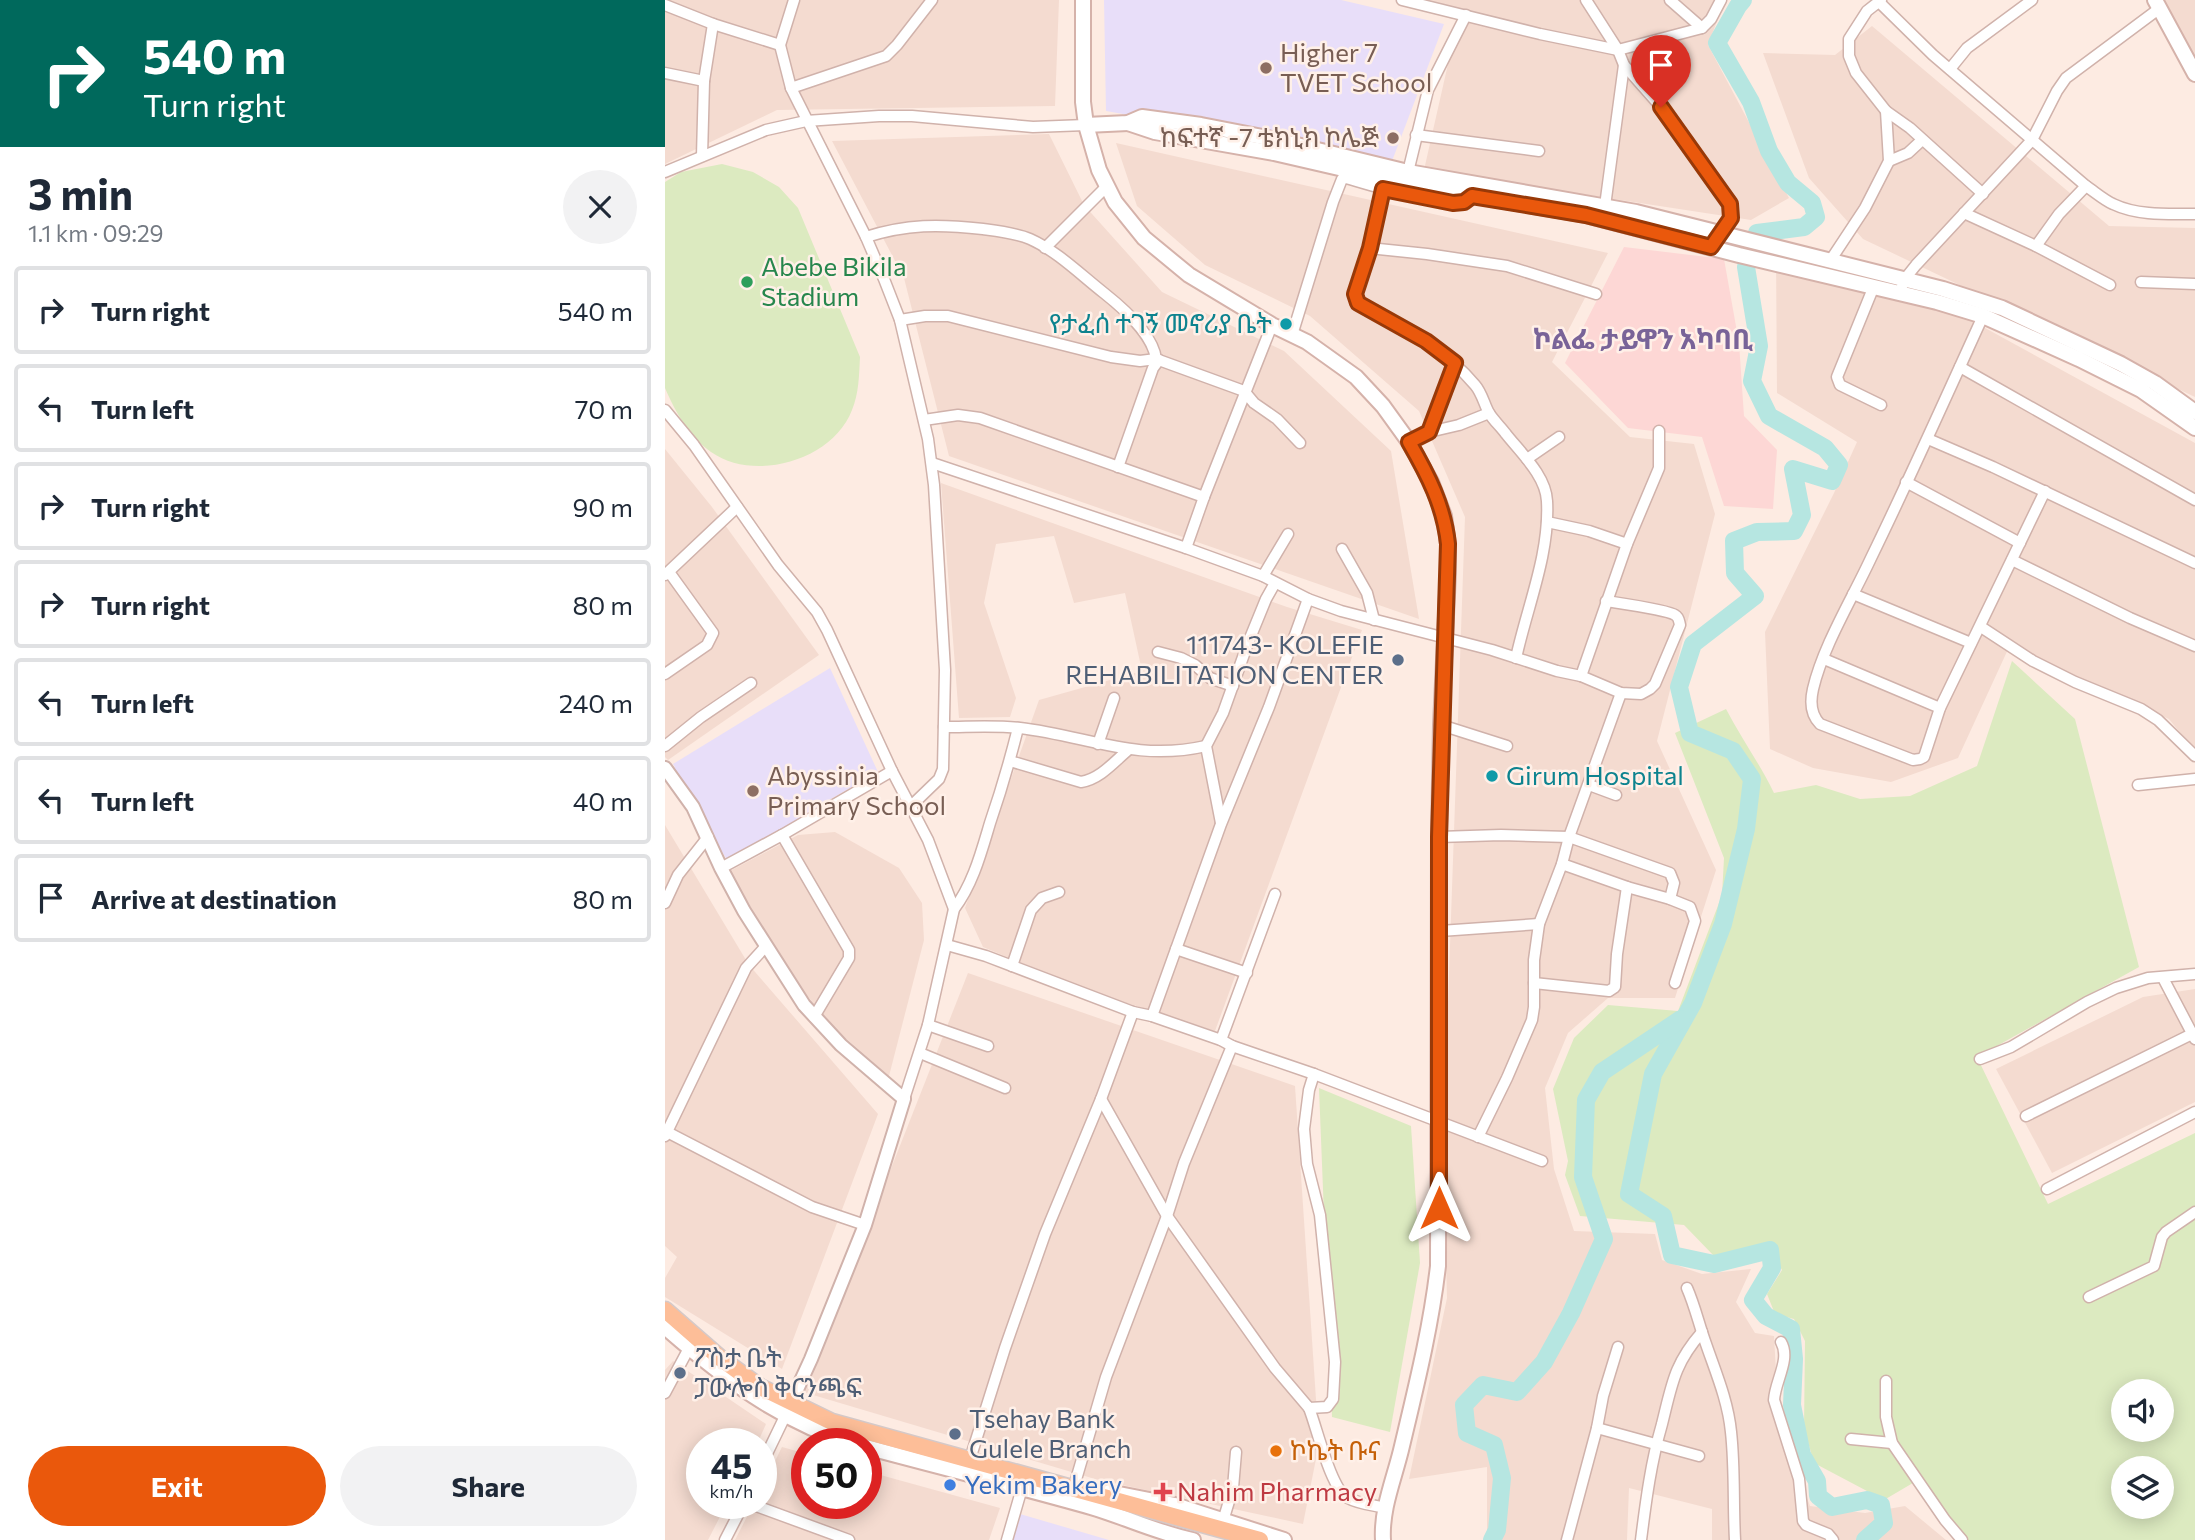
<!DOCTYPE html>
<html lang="en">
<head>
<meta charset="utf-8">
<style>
  body { margin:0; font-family:Commissioner,"Noto Sans Ethiopic",sans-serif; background:#f2f2f3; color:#1f2937; height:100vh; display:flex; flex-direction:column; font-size:26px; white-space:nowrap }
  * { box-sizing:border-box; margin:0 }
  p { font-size:23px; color:#747a83 }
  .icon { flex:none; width:38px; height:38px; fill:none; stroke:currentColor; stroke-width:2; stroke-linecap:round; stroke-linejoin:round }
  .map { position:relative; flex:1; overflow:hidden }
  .panel { display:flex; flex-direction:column; background:#fff; width:665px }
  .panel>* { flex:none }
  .hud { background:#00695c; color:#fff; overflow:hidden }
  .tools { position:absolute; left:1446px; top:1379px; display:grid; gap:14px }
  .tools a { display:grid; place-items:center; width:63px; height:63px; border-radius:50%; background:#fff; box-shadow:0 4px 18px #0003; font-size:35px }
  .speed { position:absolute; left:21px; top:1428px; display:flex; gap:14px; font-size:35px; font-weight:700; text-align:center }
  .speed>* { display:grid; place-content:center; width:91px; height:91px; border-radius:50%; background:#fff; box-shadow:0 4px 18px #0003; line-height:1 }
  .speed small { font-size:18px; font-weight:400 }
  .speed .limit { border:10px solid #d22; background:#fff; color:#111 }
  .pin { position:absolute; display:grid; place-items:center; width:60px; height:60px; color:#fff; margin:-72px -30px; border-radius:50% 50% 50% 0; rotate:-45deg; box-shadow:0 0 7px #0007 }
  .pin .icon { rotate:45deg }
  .me { position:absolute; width:77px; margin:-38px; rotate:0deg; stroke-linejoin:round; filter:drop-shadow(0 0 5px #0008) }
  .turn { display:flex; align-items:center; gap:24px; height:147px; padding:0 28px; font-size:32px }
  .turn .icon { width:91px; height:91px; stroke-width:2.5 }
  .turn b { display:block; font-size:49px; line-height:60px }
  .round { display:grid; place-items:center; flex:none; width:74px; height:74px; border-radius:37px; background:#f2f2f3 }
  .overview { display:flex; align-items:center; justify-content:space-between; height:119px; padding:0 28px }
  h1 { font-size:42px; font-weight:700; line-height:52px }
  .button { display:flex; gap:14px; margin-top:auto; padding:14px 28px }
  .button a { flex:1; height:80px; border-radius:42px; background:#ea580c; color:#fff; font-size:28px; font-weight:700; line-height:80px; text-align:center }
  .button a+a { background:#f2f2f3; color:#1f2937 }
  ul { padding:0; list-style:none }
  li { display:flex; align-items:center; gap:21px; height:88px; margin:0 14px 10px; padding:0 14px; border:4px solid #e0e1e3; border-radius:7px }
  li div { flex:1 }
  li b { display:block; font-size:26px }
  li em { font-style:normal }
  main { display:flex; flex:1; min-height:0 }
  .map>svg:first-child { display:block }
  .residential { fill:#f4dbd0 }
  .commercial { fill:#fdd7d5 }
  .education { fill:#e8def9 }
  .green { fill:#dceac0; fill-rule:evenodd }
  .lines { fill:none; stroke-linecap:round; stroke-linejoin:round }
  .river { stroke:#b6e6e1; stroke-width:18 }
  .minor-casing { stroke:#d0b2ab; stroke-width:13 }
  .tertiary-casing { stroke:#d0b2ab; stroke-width:16 }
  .secondary-casing { stroke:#d5b2aa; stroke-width:18 }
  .primary-casing { stroke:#d5c9c8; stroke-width:19 }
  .minor { stroke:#fff; stroke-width:10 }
  .tertiary { stroke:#fff; stroke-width:12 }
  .secondary { stroke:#fff; stroke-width:14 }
  .primary { stroke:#fdbe98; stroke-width:16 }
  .route-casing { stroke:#983908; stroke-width:18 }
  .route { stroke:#ea580c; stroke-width:12 }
  .education-dot { fill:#8d6e63; stroke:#fff0e8; stroke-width:2.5 }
  .leisure-dot { fill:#2e9e5b; stroke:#fff0e8; stroke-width:2.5 }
  .culture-dot { fill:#0f9aa8; stroke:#fff0e8; stroke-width:2.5 }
  .service-dot { fill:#5c6f8a; stroke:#fff0e8; stroke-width:2.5 }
  .food-dot { fill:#e8710a; stroke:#fff0e8; stroke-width:2.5 }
  .shop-dot { fill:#3f7fe0; stroke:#fff0e8; stroke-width:2.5 }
  .health-dot { fill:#e0444e; stroke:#fff0e8; stroke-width:2.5 }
  .labels { text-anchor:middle; stroke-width:5; stroke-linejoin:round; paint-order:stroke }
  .education-label { font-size:26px; fill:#785e54; stroke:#fff0e8; text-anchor:start }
  .leisure-label { font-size:26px; fill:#27864d; stroke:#fff0e8; text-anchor:start }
  .culture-label { font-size:26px; fill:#0d838f; stroke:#fff0e8; text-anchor:end }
  .service-label { font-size:26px; fill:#4e5e75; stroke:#fff0e8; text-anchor:start }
  .food-label { font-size:26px; fill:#c56008; stroke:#fff0e8; text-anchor:start }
  .shop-label { font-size:26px; fill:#366cbe; stroke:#fff0e8; text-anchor:start }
  .health-label { font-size:26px; fill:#be3a42; stroke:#fff0e8; text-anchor:start }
  .neighbourhood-label { font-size:28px; font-weight:bold; fill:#796398; stroke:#fff0e8 }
</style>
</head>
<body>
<main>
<section class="panel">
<div class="hud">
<div class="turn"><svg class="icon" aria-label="right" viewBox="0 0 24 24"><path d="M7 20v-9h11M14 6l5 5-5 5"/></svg><div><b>540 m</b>Turn right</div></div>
</div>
<div class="overview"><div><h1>3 min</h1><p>1.1 km · 09:29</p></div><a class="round"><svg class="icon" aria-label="close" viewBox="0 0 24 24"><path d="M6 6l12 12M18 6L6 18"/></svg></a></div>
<ul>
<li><svg class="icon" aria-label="right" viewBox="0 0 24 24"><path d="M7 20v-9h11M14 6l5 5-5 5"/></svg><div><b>Turn right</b></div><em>540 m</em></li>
<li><svg class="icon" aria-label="left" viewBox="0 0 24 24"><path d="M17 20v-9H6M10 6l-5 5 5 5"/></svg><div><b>Turn left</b></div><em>70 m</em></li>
<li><svg class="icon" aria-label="right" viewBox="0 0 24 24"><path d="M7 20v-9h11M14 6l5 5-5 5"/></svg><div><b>Turn right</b></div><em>90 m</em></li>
<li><svg class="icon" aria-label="right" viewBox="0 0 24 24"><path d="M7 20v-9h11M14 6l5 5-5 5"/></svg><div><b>Turn right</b></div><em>80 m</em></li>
<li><svg class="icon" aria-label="left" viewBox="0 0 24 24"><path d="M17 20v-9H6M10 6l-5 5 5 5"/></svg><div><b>Turn left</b></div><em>240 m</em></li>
<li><svg class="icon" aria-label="left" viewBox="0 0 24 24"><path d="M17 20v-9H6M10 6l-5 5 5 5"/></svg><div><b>Turn left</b></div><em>40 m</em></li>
<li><svg class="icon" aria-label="arrive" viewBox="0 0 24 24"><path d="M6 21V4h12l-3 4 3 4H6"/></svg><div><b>Arrive at destination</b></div><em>80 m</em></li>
</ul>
<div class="button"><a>Exit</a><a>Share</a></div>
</section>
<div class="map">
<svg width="1530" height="1540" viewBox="0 0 1530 1540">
  <rect width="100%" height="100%" fill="#fdebe2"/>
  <g class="residential">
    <polygon points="0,0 394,0 390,106 112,110 0,164"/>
    <polygon points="753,0 1060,0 1043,45 1124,198 1086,220 759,170 795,11"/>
    <polygon points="1495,0 1530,0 1530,56"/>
    <polygon points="1207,26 1444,226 1530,228 1530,397 1198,239 1144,178 1098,53 1170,55"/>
    <polygon points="384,134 419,205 497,292 619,351 726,451 754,619 284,456 239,278 167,141"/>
    <polygon points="451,143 943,253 887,362 965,437 1029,444 1050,514 992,741 1051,870 1010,998 943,998 903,1033 880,1088 889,1169 909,1231 990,1234 997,1260 1037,1274 1086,1269 1071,1302 1090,1333 1109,1336 1114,1425 1145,1506 1200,1513 1240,1506 1281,1540 1047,1540 1047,1509 964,1488 962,1540 819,1540 822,1536 822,1467 744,1479 782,1298 778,1146 800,517 754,411 645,316 540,265 472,206"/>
    <polygon points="1111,253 1300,317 1530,443 1530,751 1504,719 1345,645 1293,758 1226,782 1148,768 1105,749 1100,632 1169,493 1192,442 1112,393"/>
    <polygon points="0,449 47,507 154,655 3,760 0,757"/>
    <polygon points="276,483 622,607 697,630 550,1031 430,993 318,947 300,908 374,700 477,671 460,593 409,603 389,536 331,544 319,603 351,698 345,717 294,718"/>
    <polygon points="0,825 84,965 213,1114 117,1369 0,1297 0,1278 12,1257 0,1246"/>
    <polygon points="170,832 234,868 257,903 259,940 224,1076 170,1029 124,974 65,871 133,835"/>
    <polygon points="303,973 630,1086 654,1444 638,1524 430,1479 138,1392"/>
    <polygon points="1530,989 1530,1102 1387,1173 1331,1069 1478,997"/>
    <polygon points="8,1361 101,1424 92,1444 37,1444 37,1503 62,1503 43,1540 0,1540 0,1370"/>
    <polygon points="117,1447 142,1454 142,1503 201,1503 201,1471 335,1508 324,1540 70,1540 89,1503 96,1503 96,1489"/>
  </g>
  <polygon class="commercial" points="959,247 1059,259 1074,343 1079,416 1112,450 1108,509 1059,506 1037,437 963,428 900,363"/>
  <g class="education">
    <polygon points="439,0 676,0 779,24 727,161 441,111"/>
    <polygon points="165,668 213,772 164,800 166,803 64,863 6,770 10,767 8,764"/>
    <polygon points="355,1514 444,1540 345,1540"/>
  </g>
  <g class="green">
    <path d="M57 164 88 172 114 187 133 208 195 357C194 375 194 393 187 410 168 460 90 483 46 452 23 435 11 413 0 388V182L16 172Z"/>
    <path d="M1347 661 1410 719 1474 967 1312 1057 1383 1204 1530 1133V1540H1301L1253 1480 1219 1500 1149 1463 1139 1428 1140 1341 1129 1319 1110 1314 1102 1294 1117 1270 1102 1245 1050 1257 1019 1225 915 1216 900 1175 903 1161 888 1089 909 1038 943 1005 1013 1011 1057 895 1059 858 1010 733 1061 709C1076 738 1095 764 1109 793L1151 785 1195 799 1245 796 1312 766ZM1458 1391H1496V1430H1458ZM1458 1468H1496V1507H1458Z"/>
    <polygon points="654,1088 746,1126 755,1263 725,1432 667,1417"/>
  </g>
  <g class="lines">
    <g class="river">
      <polyline points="1078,0 1073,6 1052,43 1086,102 1104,151 1123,183 1147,203 1151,217 1139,227 1092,233 1081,267 1094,346 1087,381 1104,416 1160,448 1174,465 1167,481 1128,469 1137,515 1129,531 1092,532 1069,541 1070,573 1090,596 1028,644 1014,687 1025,733 1068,751 1087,779 1081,829 1058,924 1028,1003 988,1074 964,1194 998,1216 1007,1255 1049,1264 1105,1250 1107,1268 1088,1300 1101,1316 1126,1329 1129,1359 1127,1405 1137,1455 1152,1481 1153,1496 1167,1507 1202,1500 1216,1505 1219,1523 1200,1540"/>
      <polyline points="827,1540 832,1530 837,1478 829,1445 802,1433 799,1405 818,1385 852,1392 879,1362 906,1313 939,1239 918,1177 921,1100 937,1072 1016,1019"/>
    </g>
    <g class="minor-casing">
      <g id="minor">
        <polyline points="129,0 115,45 126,88 201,237 219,279 235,320 263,439 269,485 280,670 278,769 274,779 246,806"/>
        <polyline points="737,0 875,34 953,50 1037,28 1046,19 1056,0"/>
        <polyline points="921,0 953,50 959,65 996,107 1065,204 1066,218 1046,247"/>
        <polyline points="1005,0 1037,28"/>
        <polyline points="1216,0 1202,11 1184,39 1184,56 1191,73 1221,111 1245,128 1318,194"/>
        <path d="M1214 2 1268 55 1421 186C1430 192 1439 200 1448 204 1473 216 1504 214 1530 214"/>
        <polyline points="0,5 48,24 115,45"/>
        <polyline points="1285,69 1302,48 1367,0"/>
        <polyline points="0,73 39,81"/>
        <polyline points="126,88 221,56 232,45 267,0"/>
        <polyline points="751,135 874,151"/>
        <polyline points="37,156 39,81 48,24"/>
        <polyline points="1224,161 1243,153 1257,140"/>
        <polyline points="0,172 101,130 141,121 214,116 247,116 368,127 421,125"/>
        <polyline points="743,172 763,90 801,15"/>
        <path d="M718 189 704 248 690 292V299L693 303C736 326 778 347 810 385 817 393 819 404 824 413 829 421 836 427 841 434 856 453 881 476 882 501 885 554 862 607 851 658"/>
        <polyline points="940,206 959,65"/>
        <polyline points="1299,213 1371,246 1445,285"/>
        <path d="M201 237C242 224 274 224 318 229 333 231 351 233 365 239 392 251 416 275 439 293 458 308 488 335 491 359"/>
        <polyline points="1371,246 1394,214 1421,186"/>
        <polyline points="380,248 441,187"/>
        <polyline points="704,248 762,254 842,266 931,294"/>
        <polyline points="1165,261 1200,208 1224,161 1221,111"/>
        <polyline points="1476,282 1530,284"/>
        <polyline points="1209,286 1172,377 1175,385 1216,405"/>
        <polyline points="1235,293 1239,280 1251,265 1367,140 1392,91 1401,78 1495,8"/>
        <path d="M1318 316C1281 397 1245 478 1206 558 1187 599 1158 646 1148 689 1145 702 1146 715 1155 724L1248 760 1255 759 1259 757 1275 708 1380 491"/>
        <polyline points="235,320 260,316 283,316 446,357 475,361 491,359 579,391 589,403 612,419 635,443"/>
        <path d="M627 335 668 202 677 179 681 178C702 184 778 208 797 202 800 201 805 198 807 196"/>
        <polyline points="1295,367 1530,500"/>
        <polyline points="0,410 29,445 113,565 152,612 162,630 227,771 263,840 289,909"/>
        <polyline points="259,420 293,415 315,418 539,497"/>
        <polyline points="764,432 790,363"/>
        <polyline points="1263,439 1328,467 1530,563"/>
        <polyline points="744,442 764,432 794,425 824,413"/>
        <polyline points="862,459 894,437"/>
        <path d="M267 463 521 548 598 576 643 599 676 611 827 650 892 671 916 676 956 693 976 694 985 689 990 684 1015 625C1014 621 1014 617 1010 615 1003 610 953 603 941 601"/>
        <polyline points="453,467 488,368 494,360"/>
        <polyline points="1241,482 1355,543"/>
        <polyline points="882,522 924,531 962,544"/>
        <polyline points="521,548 539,497 607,325"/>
        <polyline points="677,549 702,593 709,620"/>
        <polyline points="1347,560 1465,618 1530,646"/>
        <polyline points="0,575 72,507"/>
        <polyline points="598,576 623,534"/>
        <polyline points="1188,594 1306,643"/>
        <polyline points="1316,627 1368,661 1410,682 1476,709 1493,720 1530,756"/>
        <polyline points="493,652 516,658 530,665 545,678 568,686"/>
        <polyline points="1159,659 1275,708"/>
        <polyline points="0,674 42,645 48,633 4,572"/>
        <polyline points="916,676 962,544 994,468 994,431"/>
        <polyline points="776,725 842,746"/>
        <path d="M279 727C304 727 330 725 355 728 423 736 470 762 541 746"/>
        <polyline points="433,744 449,698"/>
        <polyline points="0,746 36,717 86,683"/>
        <path d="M345 761 416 782C435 779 449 762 463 750"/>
        <polyline points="924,785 951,795"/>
        <polyline points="1473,785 1530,779"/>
        <polyline points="556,823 541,746 558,713 583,643 601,599 610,583"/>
        <polyline points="117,835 184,950 184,958 149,1017"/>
        <polyline points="774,837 836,835 904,837 1005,873 1009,883 1005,899"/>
        <polyline points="897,864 962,887 1005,899 1025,907 1030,921 1010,983"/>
        <polyline points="56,868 117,835 227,771"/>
        <polyline points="0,903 13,875 43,837"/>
        <polyline points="775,931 874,924"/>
        <polyline points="282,945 321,956 468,1012 487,1016 556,1040 567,1046 649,1074 877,1161"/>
        <polyline points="511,949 582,973"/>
        <polyline points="347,966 366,910 377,898 394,892"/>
        <polyline points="1498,978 1530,1039"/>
        <polyline points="869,983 944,991 950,987 952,954 962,887"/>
        <polyline points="487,1016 556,824 604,707 643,599"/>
        <polyline points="263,1025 323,1046"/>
        <polyline points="556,1040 610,894"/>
        <polyline points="255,1053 340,1088"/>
        <polyline points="1315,1059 1346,1047 1422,1002 1451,988 1483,978 1530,974"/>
        <path d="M239 1099 263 1025 289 909C308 884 316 853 325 823 336 791 345 760 353 728"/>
        <polyline points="436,1099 502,1216 610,1368 644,1408 662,1407 668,1399 670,1362 655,1215 642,1164 639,1129 644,1090 649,1074"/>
        <polyline points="1361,1116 1527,1034"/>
        <polyline points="2,1132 147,1207 200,1225"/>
        <polyline points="0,1136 81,968 101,946"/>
        <polyline points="813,1137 842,1078 867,1020 869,1007 869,960 874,924 897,864 904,837 956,693"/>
        <polyline points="1382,1189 1530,1112"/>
        <path d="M1022 1288C1030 1306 1034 1325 1041 1344 1051 1373 1063 1401 1066 1432 1070 1468 1068 1504 1070 1540"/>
        <polyline points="1424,1297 1489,1266 1497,1237 1501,1232 1530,1212"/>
        <path d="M1116 1342C1126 1359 1110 1381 1109 1400L1134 1479 1138 1521 1141 1525 1163 1534 1168 1540"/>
        <polyline points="1221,1381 1221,1417 1227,1443 1280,1520 1297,1540"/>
        <polyline points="0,1393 24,1348"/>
        <path d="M644 1408C652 1428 666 1490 683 1498 694 1504 709 1505 720 1508"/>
        <polyline points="932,1428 1034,1456"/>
        <polyline points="1186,1439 1227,1443"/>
        <polyline points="306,1456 340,1348 380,1234 436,1099 468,1012"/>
        <polyline points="96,1466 123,1410"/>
        <polyline points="410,1483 441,1377 502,1216 519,1163 567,1046"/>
        <polyline points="83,1503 184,1540"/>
        <polyline points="558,1521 568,1488 571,1452"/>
        <polyline points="60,1540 79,1503"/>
        <polyline points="342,1540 357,1488"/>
        <polyline points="902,1540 932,1428 938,1396 953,1347"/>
        <path d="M976 1540C981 1500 986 1462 997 1424 1007 1384 1009 1364 1037 1332"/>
      </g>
    </g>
    <g class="tertiary-casing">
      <polyline id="tertiary" points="0,768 28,807 56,868 79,911 139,1005 176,1045 239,1099 200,1225 146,1359 123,1409"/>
    </g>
    <g class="secondary-casing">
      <g id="secondary">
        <path d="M418 0V102L421 125 434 170 450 202 479 238 524 275 607 325 642 342 691 377 718 406 744 442 766 482 779 516 783 544V573L776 725 774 837 773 1266C766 1327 751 1387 737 1446 730 1477 716 1508 718 1540"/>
        <polyline points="1490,0 1530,74"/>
        <polyline points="463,123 490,132 609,153 752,186 921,215 1074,255 1272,302 1318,316 1414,359 1476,390 1530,428"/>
        <polyline points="421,125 463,123 477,117 536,125 607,139 743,172 971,212 1278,289 1337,308 1456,364 1490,383 1530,412"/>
        <path d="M0 1327C57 1377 116 1422 190 1444"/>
        <path d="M201 1447C276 1467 351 1486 426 1507 460 1517 493 1533 528 1540"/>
        <polyline points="444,1492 510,1505 619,1540"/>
      </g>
    </g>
    <g class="primary-casing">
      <polyline id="primary" points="0,1310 55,1358 95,1387 167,1422 595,1540"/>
    </g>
    <use href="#minor" class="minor"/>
    <use href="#tertiary" class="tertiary"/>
    <use href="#secondary" class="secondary"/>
    <use href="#primary" class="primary"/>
  </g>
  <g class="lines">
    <g class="route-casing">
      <path id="route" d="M774 1208V837L783 544C779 506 763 475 744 442L764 432 790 363 761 341 693 303 690 294 705 248 718 189 788 203 799 202 807 196 921 215 1046 247 1066 218 1065 204 996 107"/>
    </g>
    <use href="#route" class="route"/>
  </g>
  <g class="education-dot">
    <circle cx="601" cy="68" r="7"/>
    <circle cx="728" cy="138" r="7"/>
    <circle cx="88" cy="791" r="7"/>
  </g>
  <circle class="leisure-dot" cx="82" cy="282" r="7"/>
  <g class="culture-dot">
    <circle cx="621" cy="324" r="7"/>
    <circle cx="827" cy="776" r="7"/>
  </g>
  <g class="service-dot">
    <circle cx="733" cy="660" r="7"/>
    <circle cx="15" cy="1373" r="7"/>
    <circle cx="290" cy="1434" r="7"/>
  </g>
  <circle class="food-dot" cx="611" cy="1451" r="7"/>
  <circle class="shop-dot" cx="285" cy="1485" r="7"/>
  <path class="health-dot" d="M494.5 1481.5h7v7h7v7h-7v7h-7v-7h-7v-7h7z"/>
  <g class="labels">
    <g class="education-label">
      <text x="615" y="62">Higher 7<tspan x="615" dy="30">TVET School</tspan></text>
      <text x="714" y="147" text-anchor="end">ከፍተኛ -7 ቴክኒክ ኮሌጅ</text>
      <text x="102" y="785">Abyssinia<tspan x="102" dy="30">Primary School</tspan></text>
    </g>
    <g class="leisure-label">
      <text x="96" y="276">Abebe Bikila<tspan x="96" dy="30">Stadium</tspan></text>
    </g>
    <g class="culture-label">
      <text x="607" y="333">የታፈሰ ተገኝ መኖሪያ ቤት</text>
      <text x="841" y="785" text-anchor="start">Girum Hospital</text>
    </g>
    <g class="service-label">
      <text x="719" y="654" text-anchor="end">111743- KOLEFIE<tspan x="719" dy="30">REHABILITATION CENTER</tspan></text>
      <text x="29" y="1367">ፖስታ ቤት<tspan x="29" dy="30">ፓውሎስ ቅርንጫፍ</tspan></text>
      <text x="304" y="1428">Tsehay Bank<tspan x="304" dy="30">Gulele Branch</tspan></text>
    </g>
    <g class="food-label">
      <text x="625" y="1460">ኮኬት ቡና</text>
    </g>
    <g class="shop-label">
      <text x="299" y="1494">Yekim Bakery</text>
    </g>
    <g class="health-label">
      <text x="512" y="1501">Nahim Pharmacy</text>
    </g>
    <g class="neighbourhood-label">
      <text x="978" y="349">ኮልፌ ታይዋን አካባቢ</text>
    </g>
  </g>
</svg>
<div class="tools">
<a><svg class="icon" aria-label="sound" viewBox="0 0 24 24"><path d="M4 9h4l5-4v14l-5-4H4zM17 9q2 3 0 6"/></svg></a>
<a><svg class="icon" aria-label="layers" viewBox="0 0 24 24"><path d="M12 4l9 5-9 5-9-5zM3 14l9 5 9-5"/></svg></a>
</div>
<div class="speed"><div>45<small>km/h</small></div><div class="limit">50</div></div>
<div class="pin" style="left:996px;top:107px;background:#d93025"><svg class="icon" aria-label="arrive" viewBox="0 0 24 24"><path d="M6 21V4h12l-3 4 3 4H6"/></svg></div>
<svg class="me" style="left:774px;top:1208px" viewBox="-20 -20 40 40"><path d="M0-17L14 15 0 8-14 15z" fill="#ea580c" stroke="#fff" stroke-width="4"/></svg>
</div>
</main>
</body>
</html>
